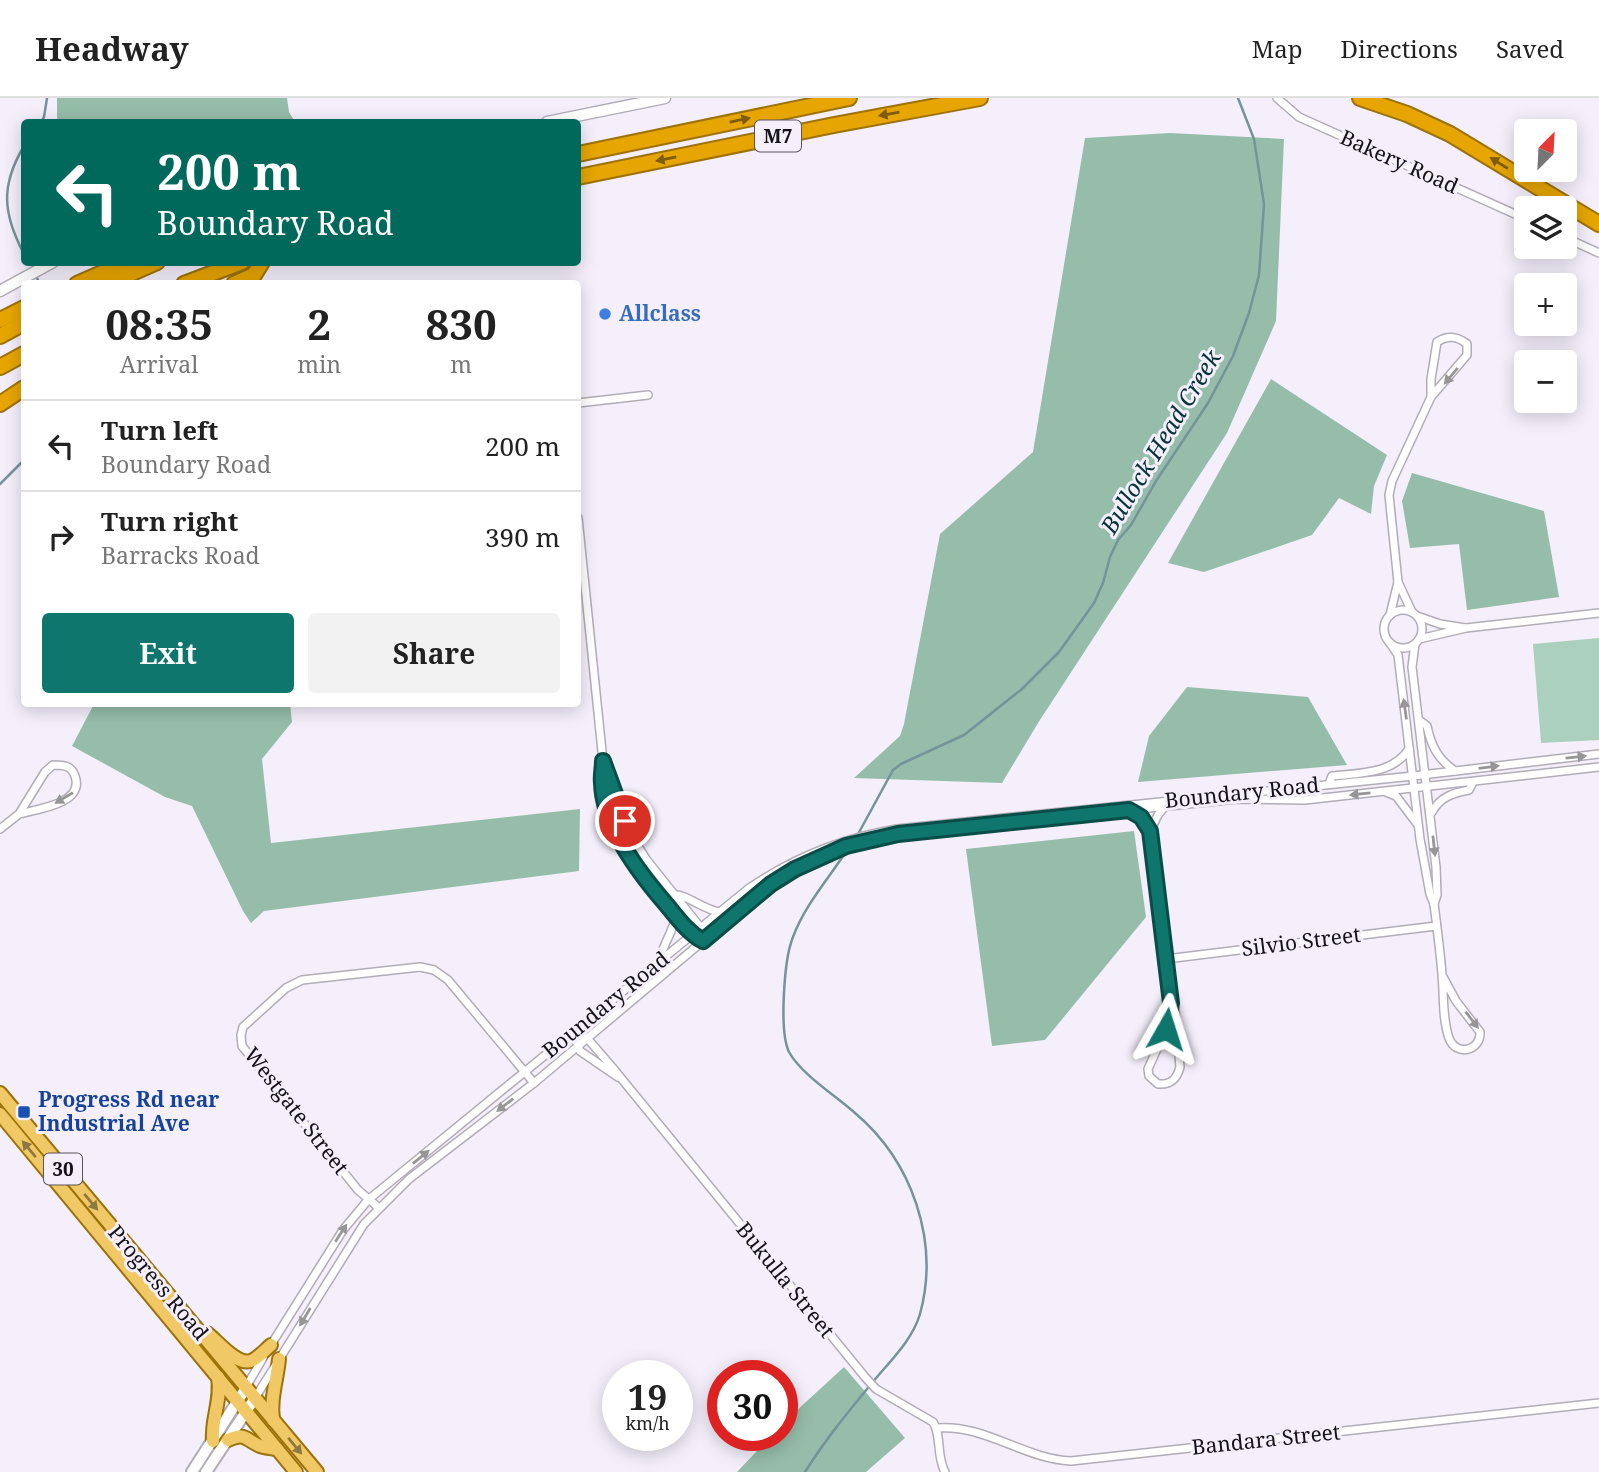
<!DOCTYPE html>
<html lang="en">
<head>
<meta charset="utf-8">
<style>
  body { margin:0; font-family:"Noto Serif",serif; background:#f2f2f2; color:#222; height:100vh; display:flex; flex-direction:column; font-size:26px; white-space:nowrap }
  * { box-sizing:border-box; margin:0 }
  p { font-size:23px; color:#767676 }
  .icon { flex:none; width:38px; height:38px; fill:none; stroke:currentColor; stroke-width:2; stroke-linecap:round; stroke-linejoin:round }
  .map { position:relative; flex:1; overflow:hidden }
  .drawer { position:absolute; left:21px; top:182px; width:560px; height:427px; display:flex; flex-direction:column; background:#fff; border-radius:7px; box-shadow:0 4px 18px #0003 }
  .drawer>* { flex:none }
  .top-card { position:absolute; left:21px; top:21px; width:560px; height:147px; border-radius:7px; box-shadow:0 4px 18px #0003; background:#00695c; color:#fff; overflow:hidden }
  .needle { width:46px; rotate:24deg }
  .buttons { position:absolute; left:1514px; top:21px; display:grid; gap:14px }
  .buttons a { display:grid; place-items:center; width:63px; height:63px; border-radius:7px; background:#fff; box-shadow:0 4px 18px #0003; font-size:35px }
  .speed { position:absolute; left:602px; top:1262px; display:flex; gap:14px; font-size:35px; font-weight:700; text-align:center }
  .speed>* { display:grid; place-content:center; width:91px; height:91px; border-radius:50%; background:#fff; box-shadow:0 4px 18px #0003; line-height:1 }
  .speed small { font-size:18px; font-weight:400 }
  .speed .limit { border:10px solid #d22; background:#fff; color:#111 }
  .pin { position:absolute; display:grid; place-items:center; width:60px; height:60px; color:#fff; margin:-30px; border:4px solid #fff; border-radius:50%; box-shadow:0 2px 7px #0007 }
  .me { position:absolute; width:77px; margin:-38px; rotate:6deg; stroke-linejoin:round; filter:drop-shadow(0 0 5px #0008) }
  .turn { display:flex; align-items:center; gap:24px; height:147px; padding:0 21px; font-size:32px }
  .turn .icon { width:91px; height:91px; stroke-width:2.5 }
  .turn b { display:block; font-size:49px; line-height:60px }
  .eta { display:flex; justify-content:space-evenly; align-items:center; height:119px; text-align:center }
  .eta b { font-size:42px; font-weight:700; line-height:49px }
  .action { display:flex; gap:14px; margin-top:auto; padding:14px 21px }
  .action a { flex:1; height:80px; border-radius:7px; background:#0f766e; color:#fff; font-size:28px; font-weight:700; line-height:80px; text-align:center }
  .action a+a { background:#f2f2f2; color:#222 }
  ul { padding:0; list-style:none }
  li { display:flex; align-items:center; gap:21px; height:91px; padding:0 21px; border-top:2px solid #e0e0e0 }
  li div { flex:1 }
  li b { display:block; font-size:26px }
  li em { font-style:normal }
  header { display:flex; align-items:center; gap:42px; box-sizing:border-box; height:98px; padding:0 35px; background:#fff; border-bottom:2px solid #e0e0e0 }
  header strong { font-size:33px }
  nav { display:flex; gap:38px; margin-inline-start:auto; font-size:24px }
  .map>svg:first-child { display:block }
  .green { fill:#acd0be }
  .forest { fill:#96bdaa }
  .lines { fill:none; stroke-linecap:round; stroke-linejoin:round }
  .stream { stroke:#74939a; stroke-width:2.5 }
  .minor-casing { stroke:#b2acb7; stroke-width:10 }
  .tertiary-casing { stroke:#b2acb7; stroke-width:13 }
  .secondary-casing { stroke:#b2acb7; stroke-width:14 }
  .primary-casing { stroke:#9d7208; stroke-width:16 }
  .motorway-casing { stroke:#9d7208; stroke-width:18 }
  .minor { stroke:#fff; stroke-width:7 }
  .tertiary { stroke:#fff; stroke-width:10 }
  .secondary { stroke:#fff; stroke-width:10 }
  .primary { stroke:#f0c966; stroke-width:12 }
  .motorway { stroke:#e6a500; stroke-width:14 }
  .oneway { fill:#7e5c0c }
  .oneway2 { fill:#969597 }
  .oneway3 { fill:#8d7742 }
  .route-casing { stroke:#0a4d48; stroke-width:18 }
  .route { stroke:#0f766e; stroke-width:12 }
  .shop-dot { fill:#3f7fe0; stroke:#f4effb; stroke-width:2.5 }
  .transit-dot { fill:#1a4fb4; stroke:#f4effb; stroke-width:2.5 }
  .labels { text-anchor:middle; stroke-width:6; stroke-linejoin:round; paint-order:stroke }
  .shield { fill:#f4effb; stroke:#58555b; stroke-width:2 }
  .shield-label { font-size:19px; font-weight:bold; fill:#151317 }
  .street-label { font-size:21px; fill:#151317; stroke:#f4effb }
  .shop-label { font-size:21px; font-weight:bold; fill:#366cbe; stroke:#f4effb; text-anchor:start }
  .transit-label { font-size:21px; font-weight:bold; fill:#164399; stroke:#f4effb; text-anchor:start }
  .water-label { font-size:23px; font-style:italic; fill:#043339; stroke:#f4effb }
</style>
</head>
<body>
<header>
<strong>Headway</strong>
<nav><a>Map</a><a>Directions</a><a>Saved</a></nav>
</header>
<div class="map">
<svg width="1599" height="1374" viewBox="0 0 1599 1374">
  <rect width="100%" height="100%" fill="#f4effb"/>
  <polygon class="green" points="1599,540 1599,642 1541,645 1533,546"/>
  <g class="forest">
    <polygon points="57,0 287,0 289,14 295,24 57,24"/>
    <polygon points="1170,35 1284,41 1276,223 1227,335 1038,625 1002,685 854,680 900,638 904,626 940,436 1033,354 1085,40"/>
    <polygon points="1271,281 1387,357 1374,388 1371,416 1339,400 1312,437 1204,474 1168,465"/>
    <polygon points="1412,375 1544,413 1559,499 1467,512 1459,446 1410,450 1402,403"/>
    <polygon points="1187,589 1308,599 1347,667 1138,684 1149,638"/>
    <polygon points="94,606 290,606 292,624 262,661 271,745 580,711 579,773 264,813 251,825 243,813 192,708 165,699 72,648"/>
    <polygon points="1134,733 1146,819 1045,942 992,948 966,751"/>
    <polygon points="844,1269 905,1340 866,1374 737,1374 772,1337 782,1337 782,1326"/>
  </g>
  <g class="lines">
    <g class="stream">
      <polyline points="41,24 44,19 47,0"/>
      <path d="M24 48C0 88 3 116 24 156"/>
      <polyline points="35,176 40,186"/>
      <polyline points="0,386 24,362"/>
      <polyline points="857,738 893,672 901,666 964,637 1022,591 1059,554 1094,505 1103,485 1110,459 1118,442 1131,427 1156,383 1208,305 1233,258 1249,215 1259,177 1264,106 1254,41 1238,0"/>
      <path d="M805 1374C825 1342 848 1314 872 1285 889 1264 912 1243 920 1216 940 1143 912 1063 855 1015 836 998 801 976 789 954 779 933 784 861 793 839 805 806 831 778 849 749"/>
    </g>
    <g class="minor-casing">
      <g id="minor">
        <polyline points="1277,0 1299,19 1526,121"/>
        <polyline points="1564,139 1599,155"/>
        <polyline points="578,305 648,297"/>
        <path d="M578 420 603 663C603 670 601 678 602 685 603 729 641 778 668 809 679 822 688 835 703 843"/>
        <circle cx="1403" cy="531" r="19"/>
        <path d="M1412 514 1398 484 1389 397 1392 383 1431 299 1467 257V246C1457 238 1448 237 1437 244L1431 281V299"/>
        <polyline points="1390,517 1398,484"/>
        <polyline points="1417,518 1440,526 1465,530"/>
        <polyline points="1419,541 1466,530 1599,515"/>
        <path d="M1390 545 1398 557 1420 741 1430 796 1434 806C1437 829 1440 852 1442 876 1444 896 1442 920 1449 940 1456 959 1481 953 1480 934L1456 903 1443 879"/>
        <polyline points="1415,546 1412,569 1436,769 1437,797 1434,806"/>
        <path d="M1419 622 1427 628C1431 648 1438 661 1455 673"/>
        <polyline points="604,666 631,737 646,761 701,830 703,843"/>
        <path d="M1329 686 1332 678C1360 675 1393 676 1409 651"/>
        <polyline points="1386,694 1396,698 1418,727"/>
        <path d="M1129 712 1141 719 1150 733 1171 905 1175 912 1180 969C1177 981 1171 987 1158 986L1149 978 1148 971 1166 931 1171 905"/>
        <path d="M1432 714C1440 699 1453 695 1469 692L1473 684"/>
        <path d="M0 731 19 716 45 674 53 667C63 667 71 667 75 678 85 706 37 711 19 716"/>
        <polyline points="1150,733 1158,717 1165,708"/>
        <path d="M675 797C686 796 704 812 720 814"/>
        <path d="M660 861C663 846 673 834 676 818"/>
        <polyline points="1166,861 1436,828"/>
        <path d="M573 935 587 940 612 969 865 1279 876 1291 933 1324C942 1338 936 1358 945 1374"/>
        <polyline points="573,935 580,953 618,979"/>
        <polyline points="378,1109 358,1092 242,948 241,937 243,929 286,890 302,882 420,869 434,872 448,882 534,985"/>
        <path d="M269 1250 343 1132 368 1102 748 791C793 760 843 740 897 731L1413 678 1599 656"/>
        <polyline points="246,1289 263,1260"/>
        <polyline points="255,1300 364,1126 409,1081 534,985 771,786 829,755 846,748 898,736 1237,701 1305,702 1599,669"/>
        <path d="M937 1330C985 1326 1024 1361 1071 1363L1599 1305"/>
      </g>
    </g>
    <g class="tertiary-casing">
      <g id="tertiary">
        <polyline points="547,24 665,0"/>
        <polyline points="0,193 53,164"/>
      </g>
    </g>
    <g class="secondary-casing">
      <g id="secondary">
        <polyline points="192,1374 246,1290"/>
        <polyline points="206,1374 255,1300"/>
      </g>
    </g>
    <g class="primary-casing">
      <g id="primary">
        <polyline points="0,995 317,1374"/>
        <polyline points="0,1016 296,1374"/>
        <path d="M207 1235C218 1243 238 1270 253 1262 259 1259 265 1252 271 1247"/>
        <path d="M273 1322C270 1301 277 1282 279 1261"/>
        <path d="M228 1342C246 1334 244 1341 260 1348 265 1350 271 1350 277 1351"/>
        <path d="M213 1343C211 1321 222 1302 218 1279"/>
      </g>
    </g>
    <g class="motorway-casing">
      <g id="motorway">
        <polyline points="1360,0 1407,16 1450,36 1599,126"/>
        <polyline points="578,56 849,0"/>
        <polyline points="578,79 834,27 980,0"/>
        <polyline points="77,186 127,164"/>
        <polyline points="107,186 157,164"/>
        <polyline points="184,186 242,164"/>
        <polyline points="234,186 254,177 262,164"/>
        <polyline points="0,222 24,210"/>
        <polyline points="0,238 24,225"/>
        <polyline points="0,269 24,256"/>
        <polyline points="0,306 24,290"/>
      </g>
    </g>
    <use href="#minor" class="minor"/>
    <use href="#tertiary" class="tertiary"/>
    <use href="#secondary" class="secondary"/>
    <use href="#primary" class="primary"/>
    <use href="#motorway" class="motorway"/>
  </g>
  <defs><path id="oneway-solid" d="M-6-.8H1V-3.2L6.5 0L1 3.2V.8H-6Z" transform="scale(1.75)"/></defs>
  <g class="oneway">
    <use href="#oneway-solid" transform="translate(889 16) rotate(170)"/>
    <use href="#oneway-solid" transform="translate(740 22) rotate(-12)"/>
    <use href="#oneway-solid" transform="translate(666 61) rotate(168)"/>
    <use href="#oneway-solid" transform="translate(1499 65) rotate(-148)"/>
  </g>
  <g class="oneway2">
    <use href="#oneway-solid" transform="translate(1451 278) rotate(130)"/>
    <use href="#oneway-solid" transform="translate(1405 611) rotate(-98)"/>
    <use href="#oneway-solid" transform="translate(1576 659) rotate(-6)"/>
    <use href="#oneway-solid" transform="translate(1489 669) rotate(-7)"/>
    <use href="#oneway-solid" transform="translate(1360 696) rotate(174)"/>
    <use href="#oneway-solid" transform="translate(64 700) rotate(149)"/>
    <use href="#oneway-solid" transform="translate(1434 748) rotate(84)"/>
    <use href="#oneway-solid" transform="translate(1472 922) rotate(52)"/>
    <use href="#oneway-solid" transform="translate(505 1007) rotate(142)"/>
    <use href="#oneway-solid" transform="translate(421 1059) rotate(-39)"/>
    <use href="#oneway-solid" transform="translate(341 1135) rotate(-57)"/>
    <use href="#oneway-solid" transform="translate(305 1219) rotate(121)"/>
  </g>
  <g class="oneway3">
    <use href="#oneway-solid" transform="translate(29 1051) rotate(-130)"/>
    <use href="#oneway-solid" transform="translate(91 1104) rotate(50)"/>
    <use href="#oneway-solid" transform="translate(295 1348) rotate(50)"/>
  </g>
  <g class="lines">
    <g class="route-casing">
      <path id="route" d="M625 723 603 663C603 670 601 678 602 685 603 727 639 775 665 805 677 819 687 834 703 843L771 786 795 771 846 748 898 736 1129 712 1141 719 1150 733 1171 905 1166 931"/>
    </g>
    <use href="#route" class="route"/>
  </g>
  <circle class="shop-dot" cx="605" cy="216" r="7"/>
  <rect class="transit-dot" x="17" y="1007" width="14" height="14" rx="3.5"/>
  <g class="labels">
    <g class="shield">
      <rect x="755" y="22.5" width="46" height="31" rx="5"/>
      <rect x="44" y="1055.5" width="38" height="31" rx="5"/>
    </g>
    <g class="shield-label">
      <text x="778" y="45">M7</text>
      <text x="63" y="1078">30</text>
    </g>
    <g class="street-label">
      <text transform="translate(1399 64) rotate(24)" y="7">Bakery Road</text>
      <text transform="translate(1242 695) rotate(-6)" y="7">Boundary Road</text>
      <text transform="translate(1301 844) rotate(-7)" y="7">Silvio Street</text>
      <text transform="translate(606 907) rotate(-39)" y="7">Boundary Road</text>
      <text transform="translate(296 1013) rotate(52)" y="7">Westgate Street</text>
      <text transform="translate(785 1182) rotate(51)" y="7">Bukulla Street</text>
      <text transform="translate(158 1185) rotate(50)" y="7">Progress Road</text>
      <text transform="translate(1266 1342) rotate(-6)" y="7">Bandara Street</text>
    </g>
    <g class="shop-label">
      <text x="619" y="223">Allclass</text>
    </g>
    <g class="transit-label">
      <text x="38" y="1009">Progress Rd near<tspan x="38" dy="24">Industrial Ave</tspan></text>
    </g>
    <g class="water-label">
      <text transform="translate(1161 344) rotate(-59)" y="8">Bullock Head Creek</text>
    </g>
  </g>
</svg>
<div class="buttons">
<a><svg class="needle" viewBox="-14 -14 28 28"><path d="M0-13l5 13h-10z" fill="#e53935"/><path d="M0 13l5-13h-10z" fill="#767676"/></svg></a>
<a><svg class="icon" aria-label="layers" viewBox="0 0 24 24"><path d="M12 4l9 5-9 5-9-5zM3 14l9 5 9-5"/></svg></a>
<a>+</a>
<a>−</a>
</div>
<div class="speed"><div>19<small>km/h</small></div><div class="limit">30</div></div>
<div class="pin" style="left:625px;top:723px;background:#d93025"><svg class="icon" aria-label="arrive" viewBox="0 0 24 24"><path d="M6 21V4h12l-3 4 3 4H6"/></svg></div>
<svg class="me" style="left:1166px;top:931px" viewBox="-20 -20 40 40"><path d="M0-17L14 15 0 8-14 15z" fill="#0f766e" stroke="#fff" stroke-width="4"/></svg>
<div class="top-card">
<div class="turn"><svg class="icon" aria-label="left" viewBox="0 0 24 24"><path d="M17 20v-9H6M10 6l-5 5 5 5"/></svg><div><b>200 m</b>Boundary Road</div></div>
</div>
<section class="drawer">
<div class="eta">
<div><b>08:35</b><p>Arrival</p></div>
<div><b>2</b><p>min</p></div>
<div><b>830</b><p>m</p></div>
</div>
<ul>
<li><svg class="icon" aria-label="left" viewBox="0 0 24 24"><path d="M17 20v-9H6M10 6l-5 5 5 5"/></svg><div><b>Turn left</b><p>Boundary Road</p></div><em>200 m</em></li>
<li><svg class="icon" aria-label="right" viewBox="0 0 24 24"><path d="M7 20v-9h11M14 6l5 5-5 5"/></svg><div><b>Turn right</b><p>Barracks Road</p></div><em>390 m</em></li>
</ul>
<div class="action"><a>Exit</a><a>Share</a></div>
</section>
</div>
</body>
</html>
